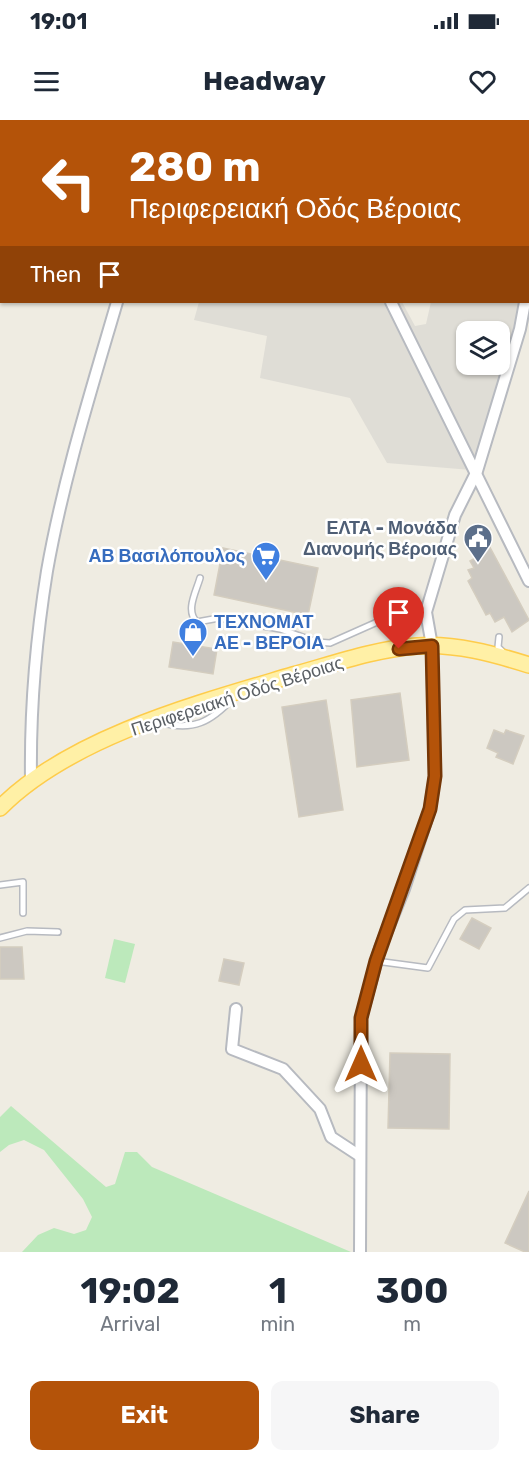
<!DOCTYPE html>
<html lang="en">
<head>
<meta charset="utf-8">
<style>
  body { margin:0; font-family:Rubik,sans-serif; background:#f6f6f7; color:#1f2937; height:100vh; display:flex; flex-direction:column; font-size:22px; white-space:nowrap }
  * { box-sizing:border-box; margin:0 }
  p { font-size:20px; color:#747a83 }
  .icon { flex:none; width:33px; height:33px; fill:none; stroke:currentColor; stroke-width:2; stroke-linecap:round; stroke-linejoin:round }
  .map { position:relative; height:1132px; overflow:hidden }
  .details { display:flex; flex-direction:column; background:#fff; flex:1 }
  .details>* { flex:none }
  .guide { position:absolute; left:0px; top:0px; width:530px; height:183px; box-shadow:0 2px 4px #0004; background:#b45309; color:#fff; overflow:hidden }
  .buttons { position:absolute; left:456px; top:201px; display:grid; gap:12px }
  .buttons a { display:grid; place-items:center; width:54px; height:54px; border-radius:12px; background:#fff; box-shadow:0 2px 4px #0004; font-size:30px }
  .pin { position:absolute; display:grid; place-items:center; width:51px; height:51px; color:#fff; margin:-62px -26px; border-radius:50% 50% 50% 0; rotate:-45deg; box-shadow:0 0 6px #0007 }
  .pin .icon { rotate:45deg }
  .me { position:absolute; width:66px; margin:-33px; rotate:0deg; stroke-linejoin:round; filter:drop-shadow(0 0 4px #0008) }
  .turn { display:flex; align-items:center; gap:21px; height:126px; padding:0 30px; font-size:27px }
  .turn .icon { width:78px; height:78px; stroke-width:2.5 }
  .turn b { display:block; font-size:42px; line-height:51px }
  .then { display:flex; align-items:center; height:57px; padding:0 30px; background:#0003; gap:12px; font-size:22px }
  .eta { display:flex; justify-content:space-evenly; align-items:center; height:102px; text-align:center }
  .eta b { font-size:36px; font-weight:700; line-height:42px }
  .action { display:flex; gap:12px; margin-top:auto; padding:12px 30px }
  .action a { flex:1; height:69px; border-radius:12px; background:#b45309; color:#fff; font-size:24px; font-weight:700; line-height:69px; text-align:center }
  .action a+a { background:#f6f6f7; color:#1f2937 }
  .status { display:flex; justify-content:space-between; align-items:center; height:42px; padding:0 30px; background:#fff; direction:ltr }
  .status svg { height:16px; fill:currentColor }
  header { display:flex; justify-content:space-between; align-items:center; height:78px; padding:0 30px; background:#fff; font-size:27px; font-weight:700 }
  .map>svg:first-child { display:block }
  .industrial { fill:#dfddd6; fill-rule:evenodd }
  .green { fill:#bce9bb }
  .building { fill:#ccc8c1; stroke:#d4cdbf; stroke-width:1.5 }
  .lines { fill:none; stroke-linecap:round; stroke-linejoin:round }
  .service-casing { stroke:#b7bac0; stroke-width:8 }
  .minor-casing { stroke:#b7bac0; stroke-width:14 }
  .primary-casing { stroke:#fecc4b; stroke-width:18 }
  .service { stroke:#fff; stroke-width:5 }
  .minor { stroke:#fff; stroke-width:10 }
  .primary { stroke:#fff0a6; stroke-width:15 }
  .route-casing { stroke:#753606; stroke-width:15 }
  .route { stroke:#b45309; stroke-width:10 }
  .labels { text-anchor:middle; stroke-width:5; stroke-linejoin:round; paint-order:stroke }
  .service-label { font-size:18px; font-weight:bold; fill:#4e5e75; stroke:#fff; text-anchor:end }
  .shop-label { font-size:18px; font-weight:bold; fill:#366cbe; stroke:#fff; text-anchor:end }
  .street-label { font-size:18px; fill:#5a5f64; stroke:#fff }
</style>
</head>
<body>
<div class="status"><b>19:01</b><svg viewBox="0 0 49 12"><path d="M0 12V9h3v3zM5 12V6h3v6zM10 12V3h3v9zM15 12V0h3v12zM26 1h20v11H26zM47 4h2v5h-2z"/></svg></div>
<header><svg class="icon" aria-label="menu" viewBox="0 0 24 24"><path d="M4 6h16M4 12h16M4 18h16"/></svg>Headway<svg class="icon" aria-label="heart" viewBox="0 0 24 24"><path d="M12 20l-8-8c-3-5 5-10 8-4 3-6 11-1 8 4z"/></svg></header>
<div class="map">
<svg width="529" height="1132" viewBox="0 0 529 1132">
  <rect width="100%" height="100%" fill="#efece2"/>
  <path class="industrial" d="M529 84V201L483 351 387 343 350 278 260 258 267 216 194 200 199 182H402L415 206 426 204 431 182H528ZM466 212H500V244H466Z"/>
  <g class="green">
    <polygon points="114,819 135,824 125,863 105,858"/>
    <polygon points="11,986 106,1067 115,1064 125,1032 137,1032 152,1047 351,1132 22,1132 38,1115 54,1108 74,1114 86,1110 92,1097 83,1079 44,1030 24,1020 9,1025 0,1032 0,997"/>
  </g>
  <g class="building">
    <polygon points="485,418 529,500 512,512 504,497 495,502 490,493 486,495 468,461 472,458 468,450 474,448 470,441 477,437 471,425"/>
    <polygon points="223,428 318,448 308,495 214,475"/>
    <polygon points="173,522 217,529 213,554 169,547"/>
    <polygon points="400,573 409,640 357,647 351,580"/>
    <polygon points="326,580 343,690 299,697 282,587"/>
    <polygon points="494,610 504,614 506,610 524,616 513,644 496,637 498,633 487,628"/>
    <polygon points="472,798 491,808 479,829 460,819"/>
    <polygon points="0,827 22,827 24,859 0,859"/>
    <polygon points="224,839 244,843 239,865 219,861"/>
    <polygon points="390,933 450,934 449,1009 388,1008"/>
    <polygon points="529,1071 529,1132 525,1132 505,1123"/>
  </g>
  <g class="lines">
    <g class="service-casing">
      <g id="service">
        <path d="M200 458C196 472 185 491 197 502L219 498 280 509 317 522 330 523 375 503 402 480 415 483 426 492"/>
        <polyline points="499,517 498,527 505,534"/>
        <path d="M159 602C193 612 211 602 234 577"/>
        <polyline points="0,765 23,762 23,793"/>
        <polyline points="0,818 27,811 58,812"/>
        <polyline points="376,841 428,848 454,799 465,790 505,788 529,768"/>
      </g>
    </g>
    <g class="minor-casing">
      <g id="minor">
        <polyline points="296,0 297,2"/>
        <polyline points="528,161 529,155"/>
        <polyline points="391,182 529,461"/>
        <path d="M31 660C30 592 36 519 47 451 63 360 91 271 117 182"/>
        <polyline points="236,889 232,929 283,949 320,989 331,1017 360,1036"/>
        <polyline points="360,1132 361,898 380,828 404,769 430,689 435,656 432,526 426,492 455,395 477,351 520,209 525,182"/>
      </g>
    </g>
    <g class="primary-casing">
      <path id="primary" d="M0 688C70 617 199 583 293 555 333 544 375 529 417 526 455 523 494 534 529 545"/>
    </g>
    <use href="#service" class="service"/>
    <use href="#minor" class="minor"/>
    <use href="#primary" class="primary"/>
  </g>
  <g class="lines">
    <g class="route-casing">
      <polyline id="route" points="361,944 361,898 376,841 430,689 435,656 432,526 399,529"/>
    </g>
    <use href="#route" class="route"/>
  </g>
  <defs>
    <g id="civic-pin" transform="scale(1.5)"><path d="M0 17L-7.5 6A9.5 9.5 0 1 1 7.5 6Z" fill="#5c6f8a" stroke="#fff"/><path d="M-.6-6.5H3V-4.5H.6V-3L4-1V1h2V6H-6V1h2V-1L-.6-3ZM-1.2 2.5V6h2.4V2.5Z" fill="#fff"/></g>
    <g id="supermarket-pin" transform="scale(1.5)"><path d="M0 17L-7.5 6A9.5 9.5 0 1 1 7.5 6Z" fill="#3f7fe0" stroke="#fff"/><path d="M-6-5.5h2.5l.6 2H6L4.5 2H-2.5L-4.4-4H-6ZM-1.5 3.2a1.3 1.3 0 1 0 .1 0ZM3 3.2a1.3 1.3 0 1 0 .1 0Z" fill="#fff"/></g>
    <g id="shop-pin" transform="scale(1.5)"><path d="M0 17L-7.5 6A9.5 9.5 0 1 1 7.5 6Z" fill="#3f7fe0" stroke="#fff"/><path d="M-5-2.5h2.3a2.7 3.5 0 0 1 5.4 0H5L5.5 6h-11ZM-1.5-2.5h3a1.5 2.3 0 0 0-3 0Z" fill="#fff"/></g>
  </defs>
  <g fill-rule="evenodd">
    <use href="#civic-pin" x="478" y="418"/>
    <use href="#supermarket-pin" x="266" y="436"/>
    <use href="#shop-pin" x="193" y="512"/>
  </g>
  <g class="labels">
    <g class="service-label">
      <text x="457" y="414">ΕΛΤΑ - Μονάδα<tspan x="457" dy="21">Διανομής Βέροιας</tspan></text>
    </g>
    <g class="shop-label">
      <text x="245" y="442">ΑΒ Βασιλόπουλος</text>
      <text x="214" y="508" text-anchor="start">ΤΕΧΝΟΜΑΤ<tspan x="214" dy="21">ΑΕ - ΒΕΡΟΙΑ</tspan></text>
    </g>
    <g class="street-label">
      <text transform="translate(237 576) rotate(-18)" y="6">Περιφερειακή Οδός Βέροιας</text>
    </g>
  </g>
</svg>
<div class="buttons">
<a><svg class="icon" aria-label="layers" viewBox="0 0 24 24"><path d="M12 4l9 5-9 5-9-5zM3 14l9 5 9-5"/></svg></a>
</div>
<div class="pin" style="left:399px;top:529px;background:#d93025"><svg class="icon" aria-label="arrive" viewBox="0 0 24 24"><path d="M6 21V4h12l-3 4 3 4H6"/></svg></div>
<svg class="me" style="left:361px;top:944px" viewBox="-20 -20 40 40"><path d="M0-17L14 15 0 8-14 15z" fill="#b45309" stroke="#fff" stroke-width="4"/></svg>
<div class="guide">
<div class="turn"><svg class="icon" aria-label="left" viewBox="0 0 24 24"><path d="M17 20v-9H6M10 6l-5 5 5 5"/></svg><div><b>280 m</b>Περιφερειακή Οδός Βέροιας</div></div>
<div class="then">Then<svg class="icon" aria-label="arrive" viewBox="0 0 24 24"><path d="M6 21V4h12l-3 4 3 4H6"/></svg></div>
</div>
</div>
<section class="details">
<div class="eta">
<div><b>19:02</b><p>Arrival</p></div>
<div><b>1</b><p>min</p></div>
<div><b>300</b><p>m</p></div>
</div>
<div class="action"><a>Exit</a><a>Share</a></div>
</section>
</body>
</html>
